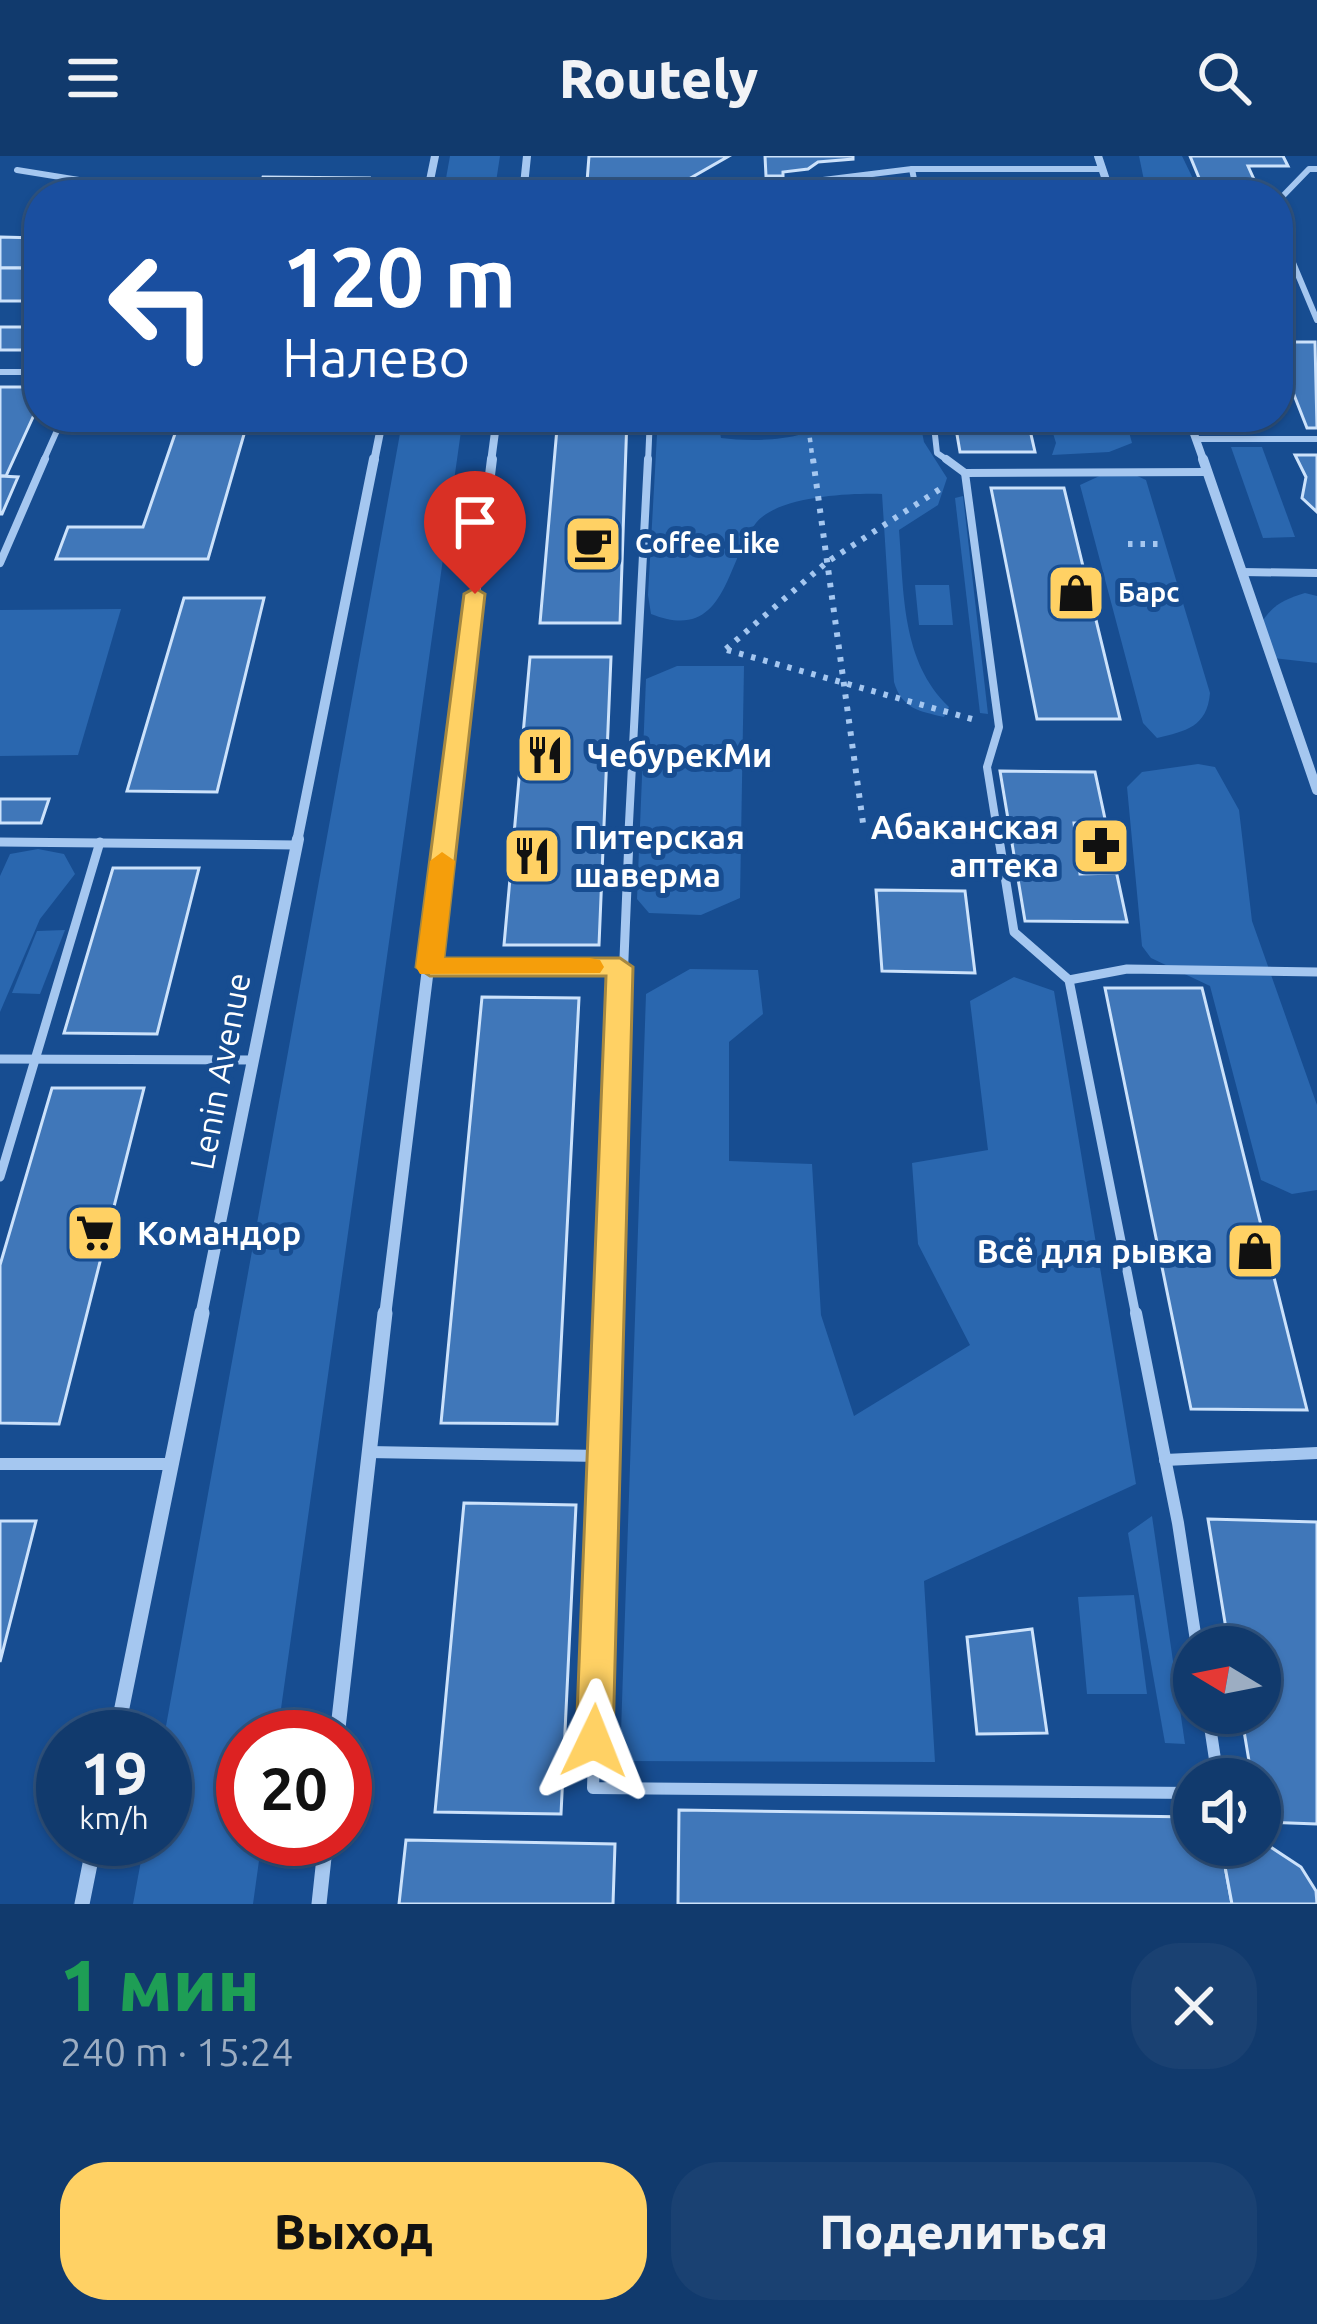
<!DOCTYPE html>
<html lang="ru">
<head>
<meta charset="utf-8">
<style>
  body { margin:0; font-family:Ubuntu,sans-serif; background:#1a4172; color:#f1f3f6; height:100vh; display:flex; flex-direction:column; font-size:45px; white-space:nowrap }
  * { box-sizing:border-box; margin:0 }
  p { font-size:39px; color:#9cadc2 }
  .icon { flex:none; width:66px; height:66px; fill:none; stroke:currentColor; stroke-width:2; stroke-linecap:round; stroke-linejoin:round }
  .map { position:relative; height:1748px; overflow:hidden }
  .details { display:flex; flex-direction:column; background:#113a6d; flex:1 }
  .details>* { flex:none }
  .guide { position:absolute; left:24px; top:24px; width:1269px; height:252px; border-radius:48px; box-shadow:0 3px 9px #0004,0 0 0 3px #305480; background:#1a4fa0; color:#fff; overflow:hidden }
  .needle { width:78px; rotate:280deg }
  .controls { position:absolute; left:1173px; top:1470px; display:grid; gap:24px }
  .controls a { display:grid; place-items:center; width:108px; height:108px; border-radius:50%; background:#113a6d; box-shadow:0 3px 9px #0004,0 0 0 3px #305480; font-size:60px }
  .speed { position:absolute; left:36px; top:1554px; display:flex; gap:24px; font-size:60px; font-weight:700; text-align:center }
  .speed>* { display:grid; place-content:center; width:156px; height:156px; border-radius:50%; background:#113a6d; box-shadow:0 3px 9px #0004,0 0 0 3px #305480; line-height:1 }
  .speed small { font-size:30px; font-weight:400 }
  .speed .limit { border:18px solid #d22; background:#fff; color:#111 }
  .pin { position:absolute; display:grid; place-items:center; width:102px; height:102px; color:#fff; margin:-123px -51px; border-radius:50% 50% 50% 0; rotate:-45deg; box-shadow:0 0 12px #0007 }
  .pin .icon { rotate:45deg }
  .me { position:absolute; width:132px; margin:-66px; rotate:2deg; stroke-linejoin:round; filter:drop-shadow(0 0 9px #0008) }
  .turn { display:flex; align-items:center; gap:42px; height:252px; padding:0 60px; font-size:54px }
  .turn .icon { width:156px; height:156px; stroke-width:2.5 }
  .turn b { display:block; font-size:84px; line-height:102px }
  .round { display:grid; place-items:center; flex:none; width:126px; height:126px; border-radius:48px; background:#1a4172 }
  .overview { display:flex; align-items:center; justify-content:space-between; height:204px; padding:0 60px }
  h1 { font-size:72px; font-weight:800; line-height:90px; color:#1e9e55 }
  .action { display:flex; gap:24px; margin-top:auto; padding:24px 60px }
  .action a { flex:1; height:138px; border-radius:48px; background:#ffd164; color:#111; font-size:48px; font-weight:800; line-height:138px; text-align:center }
  .action a+a { background:#1a4172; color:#f1f3f6 }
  header { display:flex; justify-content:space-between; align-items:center; height:156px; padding:0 60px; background:#113a6d; font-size:54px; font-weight:800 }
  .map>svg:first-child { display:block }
  .green { fill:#2a67af }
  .building { fill:#4077b9; stroke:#cce2fb; stroke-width:3 }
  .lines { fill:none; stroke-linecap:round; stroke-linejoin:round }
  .path-far1 { stroke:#a5c7f0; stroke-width:4.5; stroke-dasharray:4.5 6; stroke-linecap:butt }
  .path { stroke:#a5c7f0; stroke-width:6; stroke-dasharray:4.5 8; stroke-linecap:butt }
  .service-far3 { stroke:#a5c7f0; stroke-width:6 }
  .service-far2 { stroke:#a5c7f0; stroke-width:8 }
  .service-far1 { stroke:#a5c7f0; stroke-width:9 }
  .service { stroke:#a5c7f0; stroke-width:12 }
  .minor-far3 { stroke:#a5c7f0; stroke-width:8 }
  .minor-far2 { stroke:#a5c7f0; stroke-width:10 }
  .minor-far1 { stroke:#a5c7f0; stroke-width:12 }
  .minor { stroke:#a5c7f0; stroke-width:15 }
  .route { fill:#ffd164; stroke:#a68841; stroke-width:3 }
  .slow { fill:#f59e0b }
  .labels { text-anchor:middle; stroke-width:10; stroke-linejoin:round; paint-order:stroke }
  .far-poi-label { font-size:27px; font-weight:bold; fill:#fff; stroke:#174d91; text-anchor:start }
  .poi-label { font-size:33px; font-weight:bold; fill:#fff; stroke:#174d91; text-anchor:start }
  .street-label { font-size:33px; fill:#fff; stroke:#174d91 }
</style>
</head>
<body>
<header><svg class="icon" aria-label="menu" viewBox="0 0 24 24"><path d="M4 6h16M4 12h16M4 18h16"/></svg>Routely<svg class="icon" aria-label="search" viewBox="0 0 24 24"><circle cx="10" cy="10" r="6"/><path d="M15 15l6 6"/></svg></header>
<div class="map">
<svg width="1317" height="1748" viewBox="0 0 1317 1748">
  <rect width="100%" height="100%" fill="#174d91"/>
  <g class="green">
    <polygon points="450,0 500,0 494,39 443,39"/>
    <polygon points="1182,0 1198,33 1196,39 1152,39 1146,34 1139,0"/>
    <polygon points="873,19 889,31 878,39 769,39 775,33"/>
    <polygon points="403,261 463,261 277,1581 243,1581 243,1683 262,1683 253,1748 133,1748 145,1683 165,1683 164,1581"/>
    <path d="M658 261H717L721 282C754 286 809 286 835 261H919L924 286 947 322 938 349 899 374C904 436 901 505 949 551L944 561C919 555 902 553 894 526L882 338C851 337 777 340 756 367 725 407 727 488 651 458L648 439Z"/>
    <polygon points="1048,261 1125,261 1132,287 1109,296 1052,299 1056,287"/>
    <polygon points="1231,291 1262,291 1295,381 1263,382"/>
    <path d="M1106 317 1133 318 1146 324 1210 537C1207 571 1186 575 1157 582L1143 567 1080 329Z"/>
    <polygon points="963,340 988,558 980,557 955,342"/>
    <polygon points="915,429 949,429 953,469 919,469"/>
    <path d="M1305 437 1317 440V507L1273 502 1258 473C1269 451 1282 444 1305 437Z"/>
    <polygon points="121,453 78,599 0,600 0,454"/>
    <polygon points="677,510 744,510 740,742 701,759 649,757 637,743 646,523"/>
    <polygon points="1198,608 1215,611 1239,654 1252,765 1317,949 1317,1034 1292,1038 1261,1024 1210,830 1151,802 1142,790 1127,631 1142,616"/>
    <polygon points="38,693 64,698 75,718 40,763 0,856 0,720 10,698"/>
    <polygon points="65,774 40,838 12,837 37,775"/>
    <polygon points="690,813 758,814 763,858 729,886 729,1005 812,1008 821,1159 854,1260 970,1189 918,1088 912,1007 988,994 970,845 1014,821 1054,835 1136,1328 924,1425 935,1606 620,1605 646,838"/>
    <polygon points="1152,1360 1185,1588 1165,1587 1128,1377"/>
    <polygon points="1134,1439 1147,1538 1087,1538 1078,1441"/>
  </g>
  <g class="building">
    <polygon points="589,0 729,0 680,28 650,36 586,39"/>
    <polygon points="765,0 853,0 853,3 818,6 808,13 783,16 783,20 766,20"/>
    <polygon points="1190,0 1283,0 1288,10 1248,10 1261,39 1206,39"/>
    <polygon points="263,21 369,22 364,39 257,39"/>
    <polygon points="933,26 992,26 996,39 936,39"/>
    <polygon points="0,81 39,82 39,112 0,112"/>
    <polygon points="0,112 39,112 39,154 29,154 33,145 0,145"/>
    <polygon points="0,171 39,171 36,194 0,194"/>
    <polygon points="1278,186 1315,186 1317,272 1307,272 1278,198"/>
    <polygon points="0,231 39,231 39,248 6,320 0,320"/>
    <polygon points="110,261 249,261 208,403 56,403 68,371 143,371 177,272 106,272"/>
    <polygon points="558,261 627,261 620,467 540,467"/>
    <polygon points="954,261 1027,261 1035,296 960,296"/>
    <polygon points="1295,299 1317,299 1317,356 1302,342 1306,321"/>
    <polygon points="0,320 18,321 2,358 0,358"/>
    <polygon points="991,332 1064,332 1120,563 1037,563"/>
    <polygon points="184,442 264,442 217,636 127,635"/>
    <polygon points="530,501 611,501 599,789 504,789"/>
    <polygon points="1000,615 1095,616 1127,766 1025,765"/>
    <polygon points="0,643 49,643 41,667 0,667"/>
    <polygon points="1074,667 1106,667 1116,717 1080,718"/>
    <polygon points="113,712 199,712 157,878 64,877"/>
    <polygon points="876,734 965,735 975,817 882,815"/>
    <polygon points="1105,832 1202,832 1307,1254 1191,1253"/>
    <polygon points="482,841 579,842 557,1268 441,1267"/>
    <polygon points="52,932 144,932 59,1268 0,1267 0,1109"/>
    <polygon points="464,1347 576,1349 561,1658 435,1656"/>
    <polygon points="1208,1363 1317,1366 1317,1668 1260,1666 1260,1623 1252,1623 1241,1557 1260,1557 1260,1491 1229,1491"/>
    <polygon points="0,1365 36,1365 0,1506"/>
    <polygon points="1032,1473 1047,1577 977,1578 967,1481"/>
    <polygon points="679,1654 1194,1661 1194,1689 1221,1689 1232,1748 678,1748"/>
    <polygon points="406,1684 615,1688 613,1748 399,1748"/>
    <polygon points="1260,1684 1301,1711 1316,1735 1317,1748 1232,1748 1221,1689 1260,1689"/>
  </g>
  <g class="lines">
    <polyline class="path-far1" points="807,261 813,306"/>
    <g class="path">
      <polyline points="813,303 863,667"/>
      <polyline points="1128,388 1165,388"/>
      <polyline points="726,493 827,406 940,333"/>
      <polyline points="727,494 972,563"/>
    </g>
    <g class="service-far3">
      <polyline points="17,14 116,30 113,39"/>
      <polyline points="751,39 751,33 912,13"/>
      <polyline points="917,39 912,13 1103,13"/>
      <polyline points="1278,45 1309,13 1317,13"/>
      <polyline points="1278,71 1317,164"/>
      <polyline points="0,216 39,216"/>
      <polyline points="933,261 937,297 950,306"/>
      <polyline points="1196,283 1317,283"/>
      <polyline points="43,306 63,261"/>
      <polyline points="648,306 650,261"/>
    </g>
    <g class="service-far2">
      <polyline points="946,303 965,317"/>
      <polyline points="0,407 45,303"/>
      <polyline points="1242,416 1317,417"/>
      <polyline points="0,686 30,686"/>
      <polyline points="628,686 648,303"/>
      <polyline points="999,686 987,611 999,571 965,317 1208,316"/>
    </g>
    <g class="service-far1">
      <polyline points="999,683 1014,776 1069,824 1136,1160"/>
      <polyline points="0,686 296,689"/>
      <polyline points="430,811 620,811"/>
      <polyline points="1069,824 1127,813 1317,816"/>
      <polyline points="0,903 253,904"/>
      <polyline points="0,1021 100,686"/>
      <polyline points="609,1160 629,683"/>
    </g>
    <g class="service">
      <polyline points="609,1157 593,1632 1194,1637"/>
      <polyline points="1136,1157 1178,1367 1197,1491"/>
      <polyline points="368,1296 602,1300"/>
      <polyline points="1165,1304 1317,1297"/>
      <polyline points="0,1308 171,1308"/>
      <polyline points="1208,1557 1218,1623"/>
    </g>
    <g class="minor-far3">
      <polyline points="1098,0 1111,39"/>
      <polyline points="427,39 435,0"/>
      <polyline points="523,39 527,0"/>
      <polyline points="1188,261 1204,306"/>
      <polyline points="374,306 383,261"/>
      <polyline points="491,306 497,261"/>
    </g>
    <g class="minor-far2">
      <polyline points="1203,303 1317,634"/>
      <polyline points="297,686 374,303"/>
      <polyline points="444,686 492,303"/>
    </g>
    <g class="minor-far1">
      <polyline points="201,1160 298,683"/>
      <polyline points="385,1160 444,683"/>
    </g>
    <g class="minor">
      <polyline points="116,1581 202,1157"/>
      <polyline points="337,1581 385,1157"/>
      <polyline points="82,1748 95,1683"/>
      <polyline points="319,1748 326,1683"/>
    </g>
  </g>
  <polygon class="route" points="475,432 485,438 444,802 620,802 633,811 613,1585 607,1597 594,1602 581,1597 576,1585 606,820 430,820 416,811 464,438"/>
  <polygon class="slow" points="442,696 455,705 444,802 590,802 600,804 604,811 600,817 420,818 416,811 430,705"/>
  <defs>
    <g id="cafe-square" transform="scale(3)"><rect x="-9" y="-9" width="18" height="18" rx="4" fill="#ffd164" stroke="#174d91"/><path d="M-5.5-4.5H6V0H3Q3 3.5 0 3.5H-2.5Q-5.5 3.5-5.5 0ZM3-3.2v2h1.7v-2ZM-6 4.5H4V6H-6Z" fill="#111"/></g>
    <g id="shop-square" transform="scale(3)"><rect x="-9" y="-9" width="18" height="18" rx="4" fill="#ffd164" stroke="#174d91"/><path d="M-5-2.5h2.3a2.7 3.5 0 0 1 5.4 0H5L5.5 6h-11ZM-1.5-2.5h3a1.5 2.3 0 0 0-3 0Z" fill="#111"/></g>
    <g id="restaurant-square" transform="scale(3)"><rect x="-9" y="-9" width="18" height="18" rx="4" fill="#ffd164" stroke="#174d91"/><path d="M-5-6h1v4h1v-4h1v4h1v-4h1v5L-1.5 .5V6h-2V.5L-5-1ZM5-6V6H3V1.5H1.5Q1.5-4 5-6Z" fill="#111"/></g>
    <g id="pharmacy-square" transform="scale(3)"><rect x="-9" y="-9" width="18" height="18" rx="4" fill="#ffd164" stroke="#174d91"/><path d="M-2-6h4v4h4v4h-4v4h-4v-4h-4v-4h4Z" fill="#111"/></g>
    <g id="supermarket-square" transform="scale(3)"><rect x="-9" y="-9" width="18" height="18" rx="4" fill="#ffd164" stroke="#174d91"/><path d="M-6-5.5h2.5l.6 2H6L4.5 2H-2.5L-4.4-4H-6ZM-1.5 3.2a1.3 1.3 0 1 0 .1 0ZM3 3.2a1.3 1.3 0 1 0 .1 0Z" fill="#111"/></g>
  </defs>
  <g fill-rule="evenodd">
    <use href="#cafe-square" x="593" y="388"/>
    <use href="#shop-square" x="1076" y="437"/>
    <use href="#restaurant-square" x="545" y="599"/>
    <use href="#pharmacy-square" x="1101" y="690"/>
    <use href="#restaurant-square" x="532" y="700"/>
    <use href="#supermarket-square" x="95" y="1077"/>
    <use href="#shop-square" x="1255" y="1095"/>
  </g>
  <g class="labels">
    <g class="far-poi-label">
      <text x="635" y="397">Coffee Like</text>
      <text x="1118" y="446">Барс</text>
    </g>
    <g class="poi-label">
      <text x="587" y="611">ЧебурекМи</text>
      <text x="1059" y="683" text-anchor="end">Абаканская<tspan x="1059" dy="38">аптека</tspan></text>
      <text x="574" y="693">Питерская<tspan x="574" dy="38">шаверма</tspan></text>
      <text x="137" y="1089">Командор</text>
      <text x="1213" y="1107" text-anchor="end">Всё для рывка</text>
    </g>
    <g class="street-label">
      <text transform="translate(220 915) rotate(-79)" y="12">Lenin Avenue</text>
    </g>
  </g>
</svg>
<div class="controls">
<a><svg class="needle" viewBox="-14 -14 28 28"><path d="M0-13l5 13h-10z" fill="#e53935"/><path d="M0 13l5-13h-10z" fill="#9cadc2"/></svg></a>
<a><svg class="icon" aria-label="sound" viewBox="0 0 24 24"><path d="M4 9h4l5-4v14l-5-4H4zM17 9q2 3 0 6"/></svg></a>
</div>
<div class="speed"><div>19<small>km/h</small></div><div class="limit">20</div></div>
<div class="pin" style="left:475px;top:438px;background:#d93025"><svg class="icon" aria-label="arrive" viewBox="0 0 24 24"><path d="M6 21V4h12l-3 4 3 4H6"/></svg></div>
<svg class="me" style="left:594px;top:1585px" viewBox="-20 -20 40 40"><path d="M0-17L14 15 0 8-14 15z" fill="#ffd164" stroke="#fff" stroke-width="4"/></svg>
<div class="guide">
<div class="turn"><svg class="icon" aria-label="left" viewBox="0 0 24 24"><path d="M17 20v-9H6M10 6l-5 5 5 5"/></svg><div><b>120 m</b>Налево</div></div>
</div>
</div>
<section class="details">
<div class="overview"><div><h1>1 мин</h1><p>240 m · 15:24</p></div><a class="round"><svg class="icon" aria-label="close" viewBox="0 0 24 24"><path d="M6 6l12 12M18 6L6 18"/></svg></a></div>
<div class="action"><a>Выход</a><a>Поделиться</a></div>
</section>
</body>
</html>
